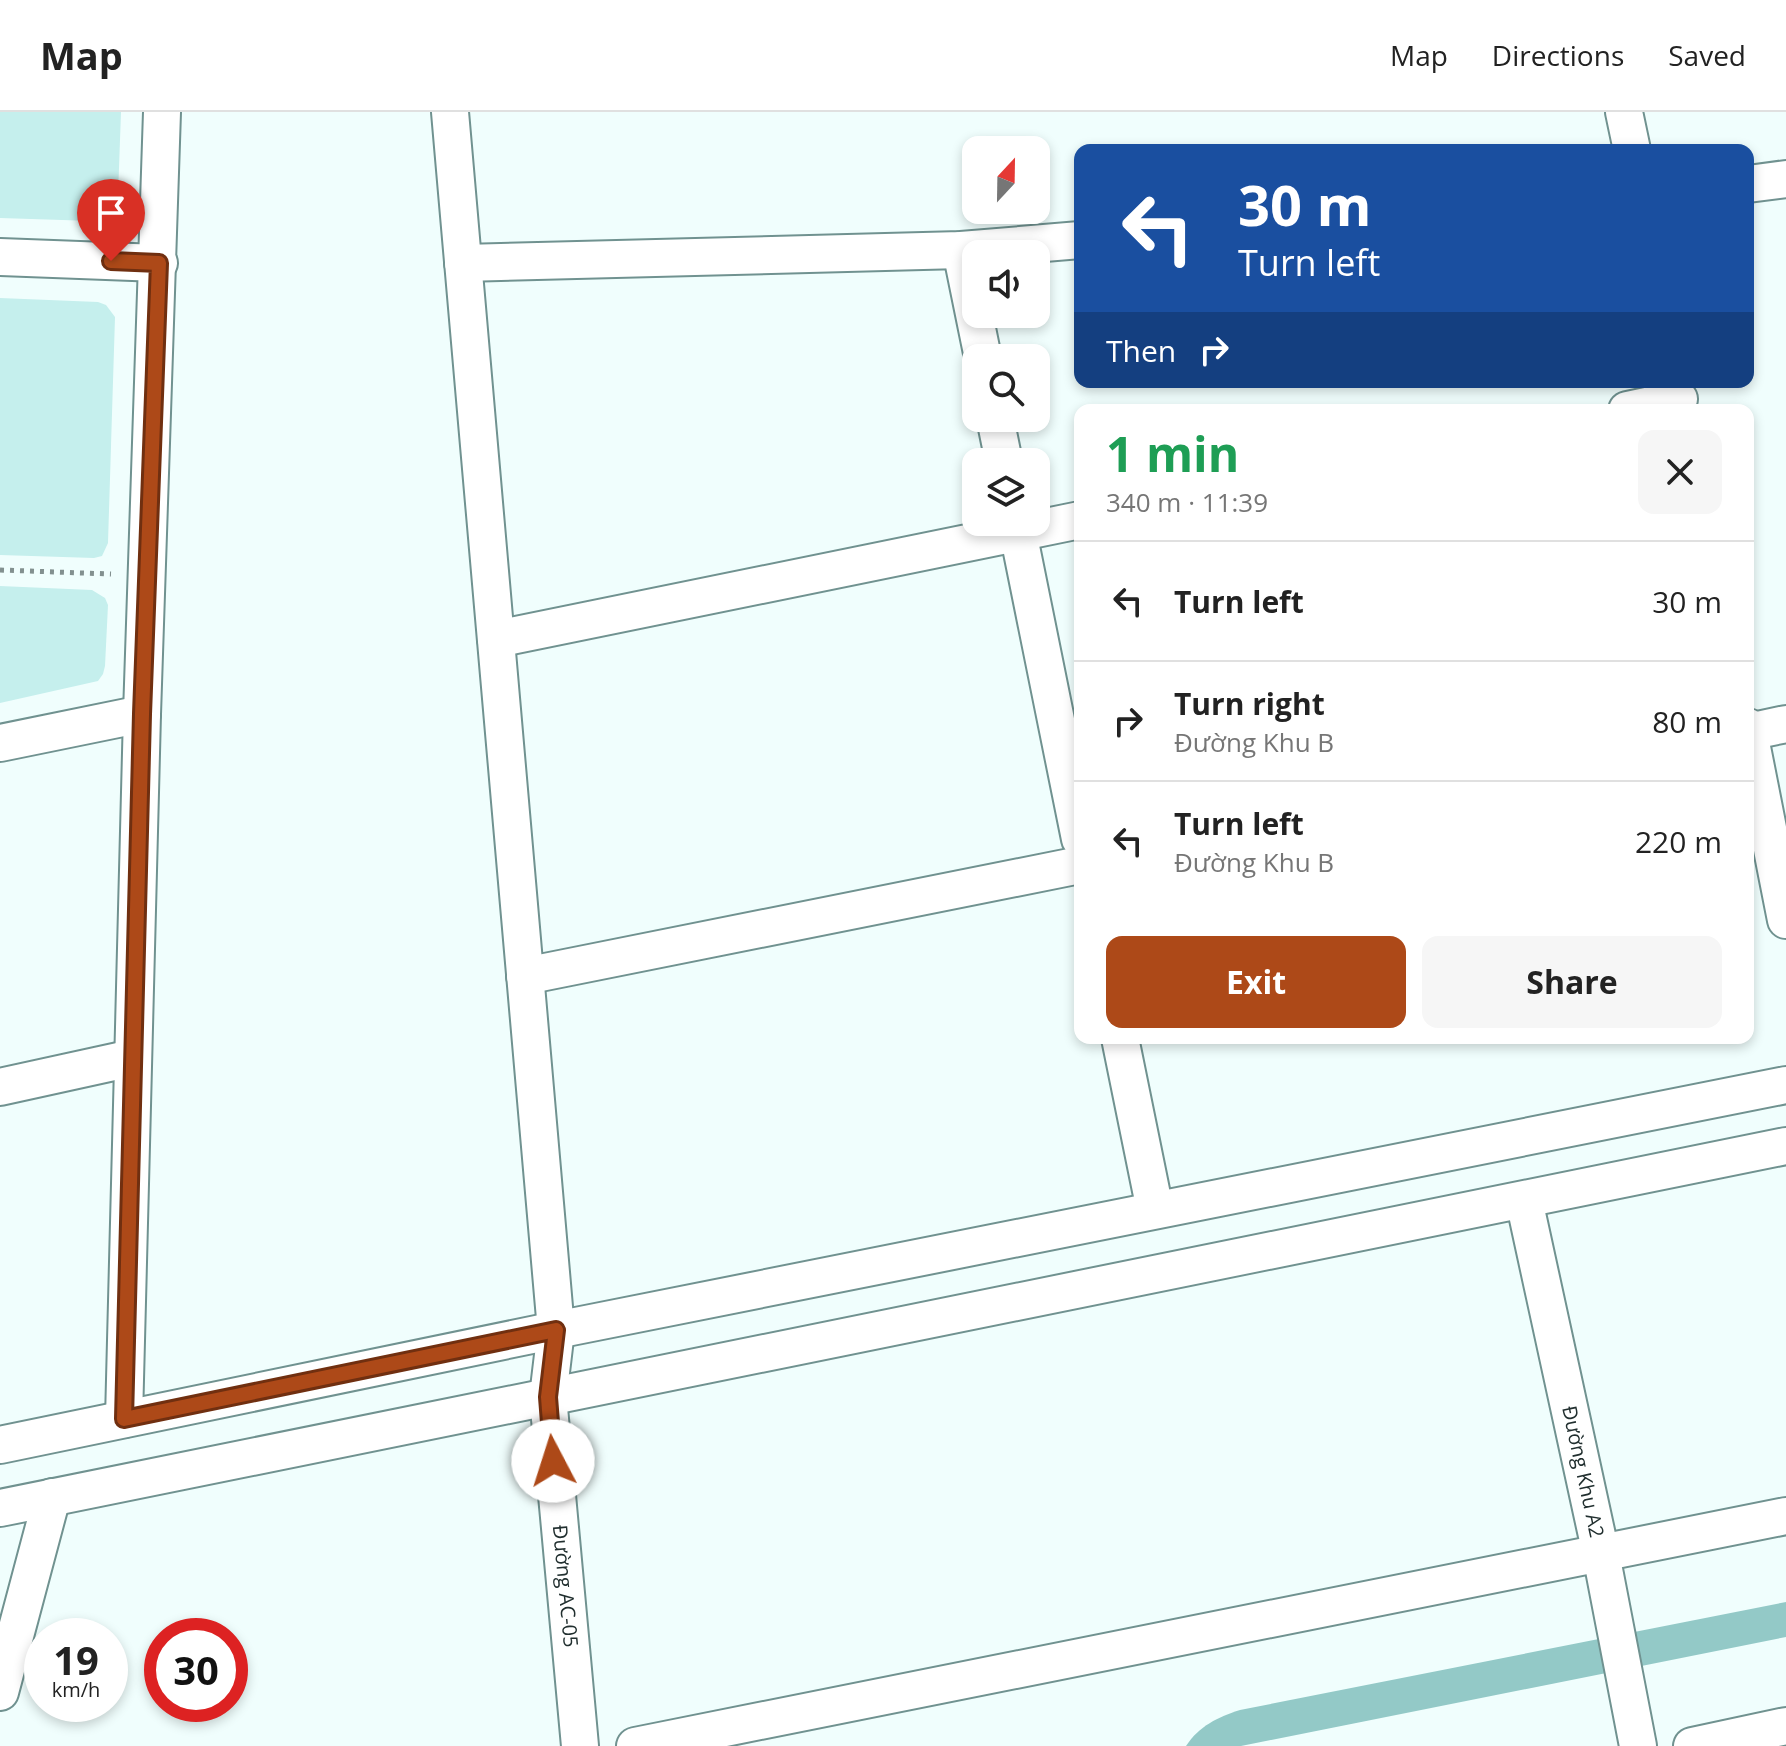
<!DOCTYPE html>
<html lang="en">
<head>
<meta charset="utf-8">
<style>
  body { margin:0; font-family:"Open Sans",sans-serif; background:#f6f6f6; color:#222; height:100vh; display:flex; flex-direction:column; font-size:30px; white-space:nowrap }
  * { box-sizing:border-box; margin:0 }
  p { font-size:26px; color:#767676 }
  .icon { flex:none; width:44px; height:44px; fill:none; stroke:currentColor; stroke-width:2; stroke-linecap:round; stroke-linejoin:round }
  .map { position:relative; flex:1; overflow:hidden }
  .drawer { position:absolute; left:1074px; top:292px; width:680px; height:640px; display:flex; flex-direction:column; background:#fff; border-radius:16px; box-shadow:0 4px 12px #0003 }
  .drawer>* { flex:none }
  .guide { position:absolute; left:1074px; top:32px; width:680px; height:244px; border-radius:16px; box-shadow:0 4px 12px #0003; background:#1a4fa0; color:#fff; overflow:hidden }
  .needle { width:52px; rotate:22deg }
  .tools { position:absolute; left:962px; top:24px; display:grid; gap:16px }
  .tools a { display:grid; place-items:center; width:88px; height:88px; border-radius:16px; background:#fff; box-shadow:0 4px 12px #0003; font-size:40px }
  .speed { position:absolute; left:24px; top:1506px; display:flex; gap:16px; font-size:40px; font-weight:700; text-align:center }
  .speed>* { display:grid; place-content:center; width:104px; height:104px; border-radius:50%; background:#fff; box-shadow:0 4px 12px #0003; line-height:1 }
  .speed small { font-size:20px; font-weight:400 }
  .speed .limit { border:12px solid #d22; background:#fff; color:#111 }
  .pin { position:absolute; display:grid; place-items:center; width:68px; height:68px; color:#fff; margin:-82px -34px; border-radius:50% 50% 50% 0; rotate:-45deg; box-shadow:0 0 8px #0007 }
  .pin .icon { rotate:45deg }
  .me { position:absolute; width:88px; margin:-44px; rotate:355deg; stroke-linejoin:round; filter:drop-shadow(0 0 6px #0008) }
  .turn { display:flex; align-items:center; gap:28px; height:168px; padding:0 32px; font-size:36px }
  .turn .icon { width:104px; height:104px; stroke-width:2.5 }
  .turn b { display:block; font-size:56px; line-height:68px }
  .then { display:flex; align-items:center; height:76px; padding:0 32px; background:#0003; gap:16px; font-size:30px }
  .round { display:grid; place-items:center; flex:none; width:84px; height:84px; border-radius:16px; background:#f6f6f6 }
  .headline { display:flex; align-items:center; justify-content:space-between; height:136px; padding:0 32px }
  h1 { font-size:48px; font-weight:700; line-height:60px; color:#1e9e55 }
  .primary-button { display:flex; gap:16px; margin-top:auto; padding:16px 32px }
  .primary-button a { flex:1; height:92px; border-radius:16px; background:#ad4918; color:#fff; font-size:32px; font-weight:700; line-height:92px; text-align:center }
  .primary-button a+a { background:#f6f6f6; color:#222 }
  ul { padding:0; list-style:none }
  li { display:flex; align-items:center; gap:24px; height:120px; padding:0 32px; border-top:2px solid #e0e0e0 }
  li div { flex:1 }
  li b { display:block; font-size:30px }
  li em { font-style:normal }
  header { display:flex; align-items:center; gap:48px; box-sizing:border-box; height:112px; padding:0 40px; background:#fff; border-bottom:2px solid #e0e0e0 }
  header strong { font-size:38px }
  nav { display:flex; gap:44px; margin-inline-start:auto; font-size:28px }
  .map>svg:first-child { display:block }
  .green { fill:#c5efed }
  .water { fill:#93c9c7 }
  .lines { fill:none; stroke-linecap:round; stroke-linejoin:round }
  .street-casing { stroke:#709290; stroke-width:40 }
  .path { stroke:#82908f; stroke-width:5; stroke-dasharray:4 6; stroke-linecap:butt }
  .street { stroke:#fff; stroke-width:36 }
  .route-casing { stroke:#702f10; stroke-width:20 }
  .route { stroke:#ad4918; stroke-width:14 }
  .labels { text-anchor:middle; stroke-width:8; stroke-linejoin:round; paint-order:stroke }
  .street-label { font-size:20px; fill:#212f2f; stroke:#fff }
</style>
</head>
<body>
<header>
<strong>Map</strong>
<nav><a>Map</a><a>Directions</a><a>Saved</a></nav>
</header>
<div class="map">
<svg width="1786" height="1634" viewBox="0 0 1786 1634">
  <rect width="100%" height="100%" fill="#f0fefd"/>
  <g class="green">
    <polygon points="0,0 121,0 118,84 113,103 93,109 0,106"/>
    <polygon points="0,186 98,190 106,193 115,205 108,431 102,444 94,446 0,443"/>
    <polygon points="0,474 92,478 105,486 108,493 105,554 103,562 98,569 0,591"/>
  </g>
  <path class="water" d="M1786 1490V1525L1241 1634H1186C1199 1614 1218 1605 1240 1598Z"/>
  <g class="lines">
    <g class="street-casing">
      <g id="street">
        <path id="s1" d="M450 0 556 1218 548 1285 580 1634"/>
        <polyline points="1624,0 1632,38"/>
        <polyline points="1748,72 1786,67"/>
        <polyline points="961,138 983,246"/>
        <polyline points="0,145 159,151"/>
        <polyline points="463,151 961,138 1080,128"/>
        <polyline points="1627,298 1679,287"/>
        <polyline points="995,306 1004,350"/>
        <polyline points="1016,410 1080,727"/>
        <polyline points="496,527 1080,408"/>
        <polyline points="1748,615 1786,808"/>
        <polyline points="1748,620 1786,612"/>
        <polyline points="0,631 142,602"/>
        <polyline points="525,864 1080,753"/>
        <polyline points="1120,926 1155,1098"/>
        <polyline points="0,975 132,946"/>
        <path id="s2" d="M1524 1088 1601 1442 1638 1634"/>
        <polyline points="124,1307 142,602 162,0"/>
        <polyline points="0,1333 556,1218 1786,973"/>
        <polyline points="0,1396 1786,1034"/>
        <polyline points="0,1580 52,1385"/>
        <polyline points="635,1634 1786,1404"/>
        <polyline points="1692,1634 1786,1614"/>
      </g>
    </g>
    <polyline class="path" points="0,458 111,462"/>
    <use href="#street" class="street"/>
  </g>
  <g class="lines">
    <g class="route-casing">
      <polyline id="route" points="111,149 159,151 142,602 124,1307 556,1218 548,1285 553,1349"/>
    </g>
    <use href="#route" class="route"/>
  </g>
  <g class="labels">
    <g class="street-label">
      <text dy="7" stroke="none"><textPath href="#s2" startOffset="278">Đường Khu A2</textPath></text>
      <text dy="7" stroke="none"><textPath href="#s1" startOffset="1480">Đường AC-05</textPath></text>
    </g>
  </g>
</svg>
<div class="tools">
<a><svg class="needle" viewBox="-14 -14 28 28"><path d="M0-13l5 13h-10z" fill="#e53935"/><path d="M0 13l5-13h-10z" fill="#767676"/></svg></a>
<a><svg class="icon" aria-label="sound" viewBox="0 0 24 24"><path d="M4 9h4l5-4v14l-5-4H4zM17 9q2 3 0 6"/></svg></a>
<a><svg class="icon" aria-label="search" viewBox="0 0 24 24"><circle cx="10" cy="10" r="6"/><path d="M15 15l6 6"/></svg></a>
<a><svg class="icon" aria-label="layers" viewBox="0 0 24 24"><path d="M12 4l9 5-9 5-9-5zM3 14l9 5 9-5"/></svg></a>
</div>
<div class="speed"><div>19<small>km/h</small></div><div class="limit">30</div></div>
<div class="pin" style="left:111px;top:149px;background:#d93025"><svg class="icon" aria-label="arrive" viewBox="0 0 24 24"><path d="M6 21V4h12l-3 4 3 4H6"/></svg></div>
<svg class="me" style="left:553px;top:1349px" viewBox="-20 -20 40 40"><circle r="19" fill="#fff"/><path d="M0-13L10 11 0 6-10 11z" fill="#ad4918"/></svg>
<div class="guide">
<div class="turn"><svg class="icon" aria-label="left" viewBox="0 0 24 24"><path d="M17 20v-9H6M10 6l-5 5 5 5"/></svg><div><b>30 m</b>Turn left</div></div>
<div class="then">Then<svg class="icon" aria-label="right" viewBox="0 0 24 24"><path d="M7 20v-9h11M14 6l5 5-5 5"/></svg></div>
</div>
<section class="drawer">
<div class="headline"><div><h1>1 min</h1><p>340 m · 11:39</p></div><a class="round"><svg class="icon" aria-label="close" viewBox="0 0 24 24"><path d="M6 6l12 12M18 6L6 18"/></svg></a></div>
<ul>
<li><svg class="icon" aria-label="left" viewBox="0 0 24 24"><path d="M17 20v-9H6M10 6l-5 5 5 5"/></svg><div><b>Turn left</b></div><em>30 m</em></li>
<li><svg class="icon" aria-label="right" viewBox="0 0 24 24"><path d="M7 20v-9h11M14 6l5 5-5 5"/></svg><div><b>Turn right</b><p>Đường Khu B</p></div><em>80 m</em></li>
<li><svg class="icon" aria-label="left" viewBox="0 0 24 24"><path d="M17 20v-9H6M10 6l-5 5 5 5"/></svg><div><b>Turn left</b><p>Đường Khu B</p></div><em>220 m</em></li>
</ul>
<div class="primary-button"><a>Exit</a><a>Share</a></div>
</section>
</div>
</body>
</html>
